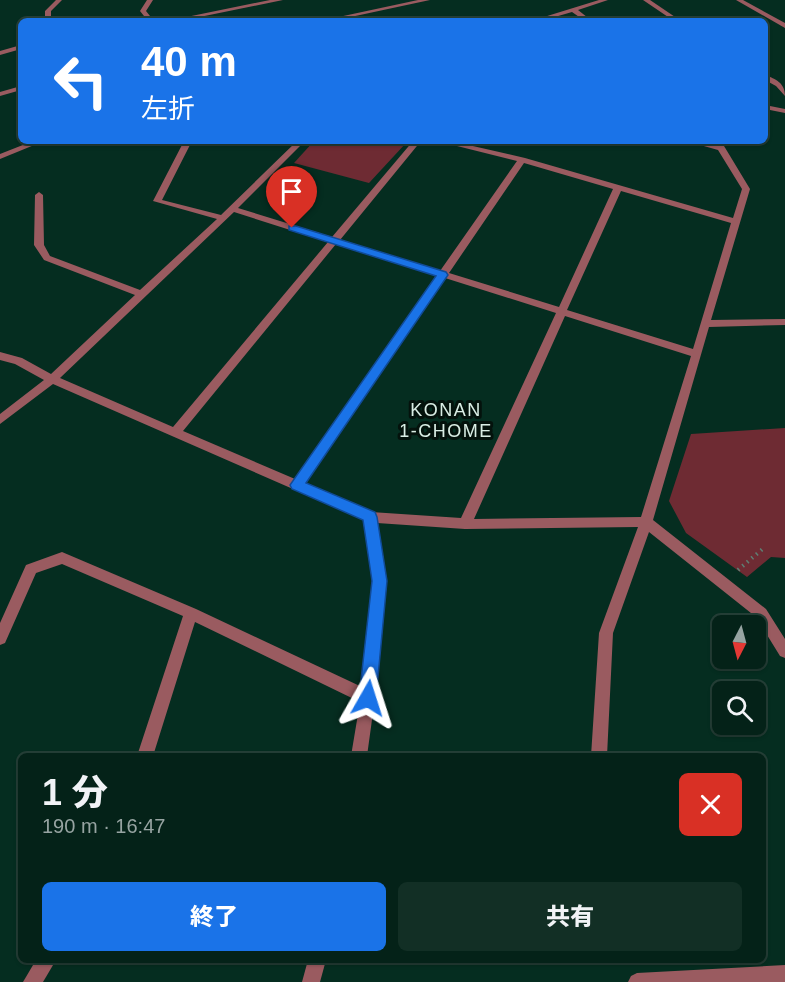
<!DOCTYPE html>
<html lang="ja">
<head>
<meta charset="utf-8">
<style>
  body { margin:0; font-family:Arial,"Noto Sans JP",sans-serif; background:#122f25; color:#f1f3f6; height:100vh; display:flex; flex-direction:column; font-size:22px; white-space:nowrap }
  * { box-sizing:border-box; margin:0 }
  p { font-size:20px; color:#97a4a2 }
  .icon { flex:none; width:33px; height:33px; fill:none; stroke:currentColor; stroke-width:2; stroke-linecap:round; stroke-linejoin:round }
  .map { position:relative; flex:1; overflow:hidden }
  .sheet { position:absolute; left:18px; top:753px; width:748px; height:210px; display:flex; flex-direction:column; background:#042218; border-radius:9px; box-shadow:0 2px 4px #0004,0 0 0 2px #253f37 }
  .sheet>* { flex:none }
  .banner { position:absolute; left:18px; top:18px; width:750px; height:126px; border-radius:9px; box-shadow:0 2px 4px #0004,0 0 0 2px #253f37; background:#1a73e8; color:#fff; overflow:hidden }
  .needle { width:39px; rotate:186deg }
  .buttons { position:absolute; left:712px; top:615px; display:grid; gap:12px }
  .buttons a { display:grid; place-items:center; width:54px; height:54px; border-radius:9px; background:#042218; box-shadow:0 2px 4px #0004,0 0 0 2px #253f37; font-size:30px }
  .pin { position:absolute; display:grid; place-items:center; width:51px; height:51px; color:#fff; margin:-62px -26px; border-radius:50% 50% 50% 0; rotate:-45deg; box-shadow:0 0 6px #0007 }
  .pin .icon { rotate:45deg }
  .me { position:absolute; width:66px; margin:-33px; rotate:6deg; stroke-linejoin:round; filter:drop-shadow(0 0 4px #0008) }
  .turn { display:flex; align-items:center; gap:21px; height:126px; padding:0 24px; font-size:27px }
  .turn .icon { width:78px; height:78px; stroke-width:2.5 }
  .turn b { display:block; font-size:42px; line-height:51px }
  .round { display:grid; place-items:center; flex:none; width:63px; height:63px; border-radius:9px; background:#122f25 }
  .head { display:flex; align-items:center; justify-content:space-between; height:102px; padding:0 24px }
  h1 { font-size:36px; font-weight:800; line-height:45px }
  .cta { display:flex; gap:12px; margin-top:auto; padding:12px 24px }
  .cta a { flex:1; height:69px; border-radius:9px; background:#1a73e8; color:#fff; font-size:24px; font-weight:800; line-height:69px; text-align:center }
  .cta a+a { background:#122f25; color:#f1f3f6 }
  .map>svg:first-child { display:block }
  .green { fill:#6e2b33 }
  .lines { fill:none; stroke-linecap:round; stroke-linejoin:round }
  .path { stroke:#5f7e73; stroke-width:4; stroke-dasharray:1.5 4.5; stroke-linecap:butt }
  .minor { fill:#9a5b60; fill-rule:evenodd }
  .tertiary { fill:#9a5b60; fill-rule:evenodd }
  .route { fill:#1a73e8; stroke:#114b97; stroke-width:1.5 }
  .labels { text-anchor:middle; stroke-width:6; stroke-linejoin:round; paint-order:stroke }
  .neighbourhood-label { font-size:18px; letter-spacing:1.5px; fill:#daeee5; stroke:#04120c }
</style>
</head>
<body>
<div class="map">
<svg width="785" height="982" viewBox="0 0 785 982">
  <rect width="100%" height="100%" fill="#052d20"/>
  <g class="green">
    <polygon points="314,141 406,143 369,183 294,163"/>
    <polygon points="785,428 785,558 771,557 747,577 686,533 669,501 691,434"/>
  </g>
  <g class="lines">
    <polyline class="path" points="738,570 765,547"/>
    <g class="minor">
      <polygon points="56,0 62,0 51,11 51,21 45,21 45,11"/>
      <polygon points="147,0 153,0 146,11 154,21 148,21 140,11"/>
      <polygon points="270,0 283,0 180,21 167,21"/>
      <polygon points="599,0 608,0 578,10 592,21 585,21 572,12 541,21 531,21"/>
      <polygon points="643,0 650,0 681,21 674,21"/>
      <polygon points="736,0 743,0 785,23 785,28"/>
      <polygon points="21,45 21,49 0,55 0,51"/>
      <path d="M765 75C776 79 785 83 785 96L776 86 765 80Z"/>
      <polygon points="765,105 785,109 785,113 765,109"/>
      <polygon points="33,141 44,141 0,159 0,154"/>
      <path d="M184 141H192L162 200 221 215 297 141H305L238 208 332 237 413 141H421L340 240 440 271 517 161 437 141H451L525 158 733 218 742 189 718 150 686 141H700L715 144 713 141H721L750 189 711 320 785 319V325L709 327 653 520 766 609 785 639V658L780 656 756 617 649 532 613 633 607 756H591L599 633 638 527 465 529 377 523 386 581 375 698 367 756H351L360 702 195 622 153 756H137L183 616 62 564 36 573 5 643 0 645V623L26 565 62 552 196 609 362 687 372 581 364 520 53 384 0 424V414L44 380 15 364 0 360V352L22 358 51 374 135 295 44 260 34 245 35 195 39 192 43 195 44 245 50 256 140 290 217 219 153 201ZM524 163 613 189 559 307 449 273ZM621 191 731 223 693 349 567 310ZM234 212 328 242 173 427 60 378ZM336 244 437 276 295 479 183 431ZM445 278 556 313 461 518 371 512 305 483ZM565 316 691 356 641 517 474 519Z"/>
      <polygon points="36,960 56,960 43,982 23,982"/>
      <polygon points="308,960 326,960 320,982 302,982"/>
      <polygon points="785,965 785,982 628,982 631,976 637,973"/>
    </g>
    <g class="tertiary">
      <polygon points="418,0 430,0 332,21 320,21"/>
      <polygon points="21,86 21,90 0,96 0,92"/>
    </g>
  </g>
  <polygon class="route" points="289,226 296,226 446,272 448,275 306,483 375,512 377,517 387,581 376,698 373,704 368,707 362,704 359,698 372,581 363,520 292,489 290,485 436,276 289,230"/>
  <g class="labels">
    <g class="neighbourhood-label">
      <text x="446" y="416">KONAN<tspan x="446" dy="21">1-CHOME</tspan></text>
    </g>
  </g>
</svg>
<div class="buttons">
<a><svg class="needle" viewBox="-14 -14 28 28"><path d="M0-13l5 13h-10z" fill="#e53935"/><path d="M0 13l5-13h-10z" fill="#97a4a2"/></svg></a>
<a><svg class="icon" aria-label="search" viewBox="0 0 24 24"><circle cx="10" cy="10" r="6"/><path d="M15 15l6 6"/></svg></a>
</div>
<div class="pin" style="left:292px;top:228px;background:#d93025"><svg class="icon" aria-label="arrive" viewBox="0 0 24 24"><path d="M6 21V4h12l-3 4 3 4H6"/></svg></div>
<svg class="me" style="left:368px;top:698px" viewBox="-20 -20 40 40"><path d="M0-17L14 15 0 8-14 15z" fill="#1a73e8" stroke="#fff" stroke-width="4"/></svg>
<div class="banner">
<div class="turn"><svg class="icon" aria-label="left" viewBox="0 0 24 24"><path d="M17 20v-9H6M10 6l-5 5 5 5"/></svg><div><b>40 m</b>左折</div></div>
</div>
<section class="sheet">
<div class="head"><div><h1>1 分</h1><p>190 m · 16:47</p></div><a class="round" style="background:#d93025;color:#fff"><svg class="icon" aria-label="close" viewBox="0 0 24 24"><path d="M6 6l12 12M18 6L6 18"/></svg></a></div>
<div class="cta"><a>終了</a><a>共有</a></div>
</section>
</div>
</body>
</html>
